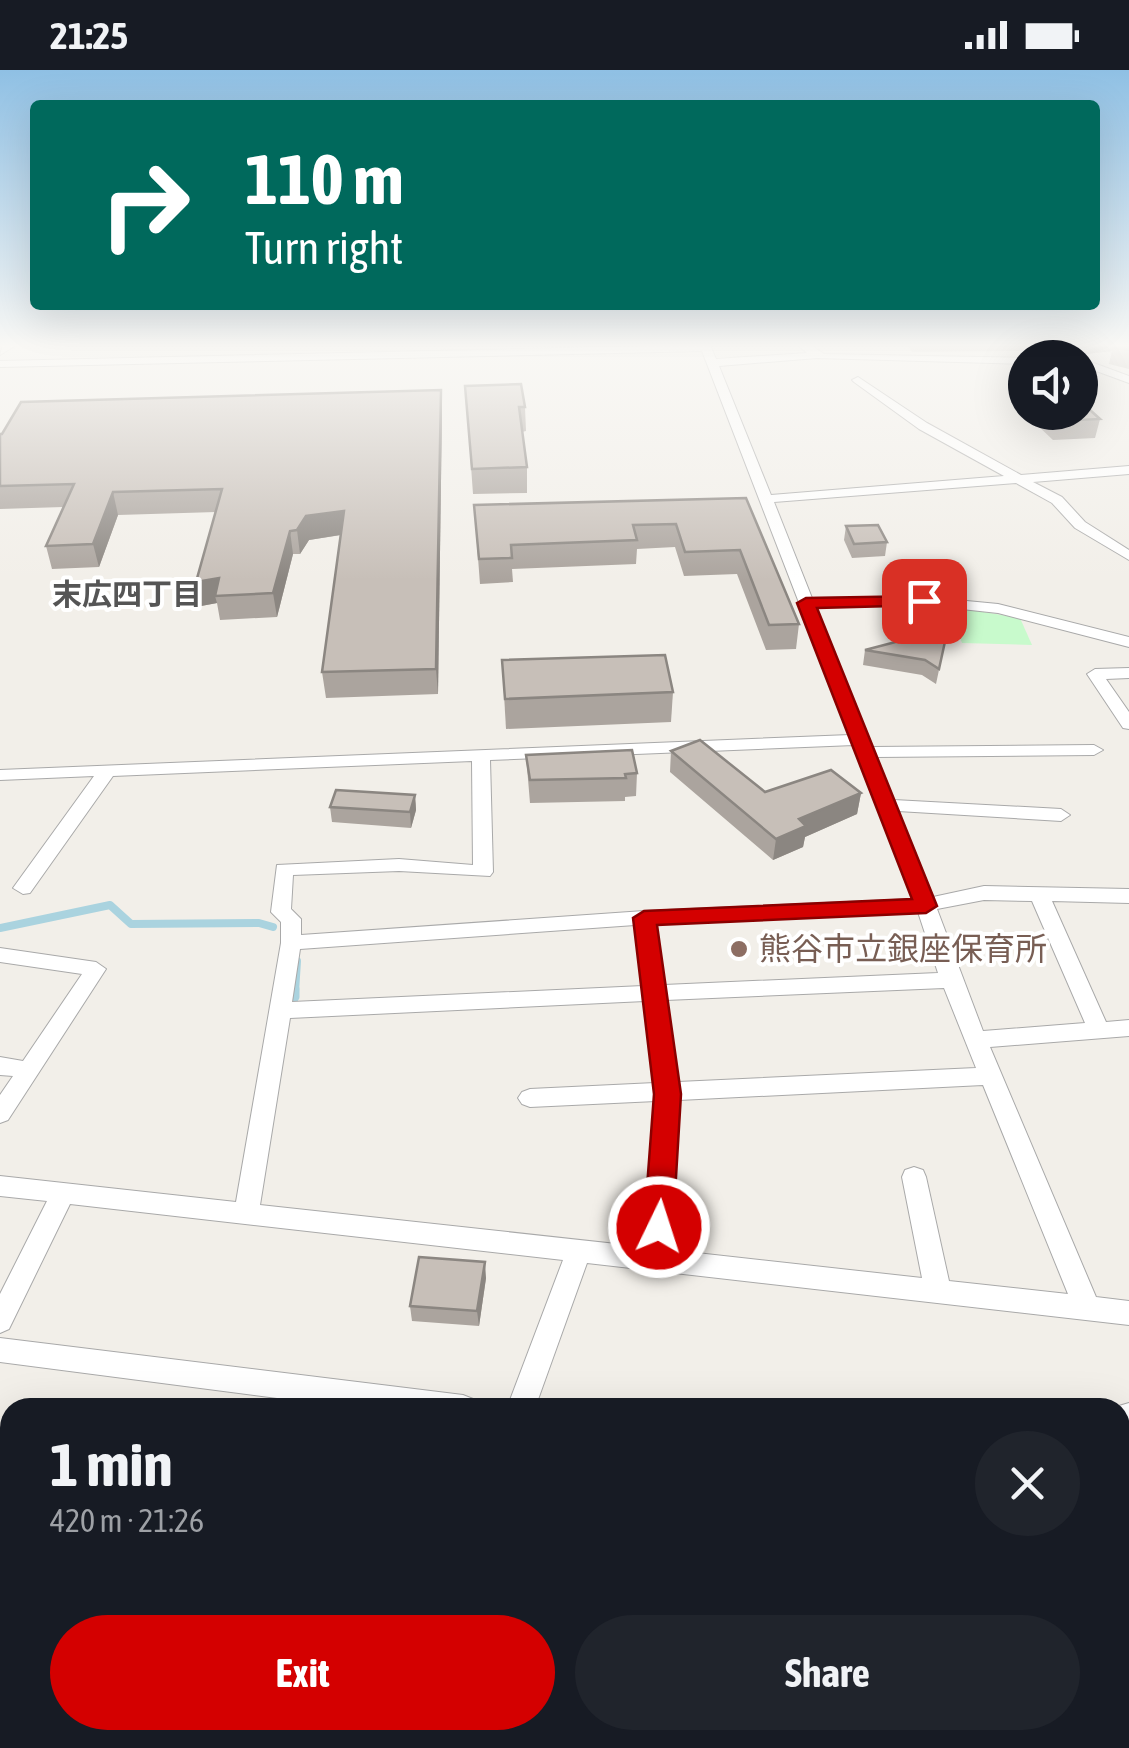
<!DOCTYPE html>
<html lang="en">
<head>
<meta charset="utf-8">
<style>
  body { margin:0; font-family:"Asap Condensed","Noto Sans JP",sans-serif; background:#20242c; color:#f1f3f6; height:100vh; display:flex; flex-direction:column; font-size:38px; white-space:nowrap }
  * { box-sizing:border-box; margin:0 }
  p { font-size:32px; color:#9ea1a6 }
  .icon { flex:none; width:55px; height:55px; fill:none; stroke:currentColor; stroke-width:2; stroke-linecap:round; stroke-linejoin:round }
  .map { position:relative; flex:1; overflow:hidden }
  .panel { position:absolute; left:0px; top:1328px; width:1130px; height:352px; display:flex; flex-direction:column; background:#171b24; border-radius:30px 30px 0 0; box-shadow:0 10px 40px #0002 }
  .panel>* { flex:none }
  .banner { position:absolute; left:30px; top:30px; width:1070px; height:210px; border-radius:10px; box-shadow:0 10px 40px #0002; background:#00695c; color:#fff; overflow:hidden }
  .fabs { position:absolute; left:1008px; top:270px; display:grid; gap:20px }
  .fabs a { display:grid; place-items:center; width:90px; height:90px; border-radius:50%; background:#171b24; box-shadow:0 10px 40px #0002; font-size:50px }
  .pin { position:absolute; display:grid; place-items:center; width:85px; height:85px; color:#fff; margin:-42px; border-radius:20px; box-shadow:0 5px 15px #0006 }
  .me { position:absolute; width:110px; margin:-55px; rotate:4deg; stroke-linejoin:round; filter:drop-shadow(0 0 8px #0008) }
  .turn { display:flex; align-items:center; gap:35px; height:210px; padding:0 50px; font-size:45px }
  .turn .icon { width:130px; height:130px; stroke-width:2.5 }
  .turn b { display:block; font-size:70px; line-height:85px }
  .round { display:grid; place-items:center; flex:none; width:105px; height:105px; border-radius:52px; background:#20242c }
  .headline { display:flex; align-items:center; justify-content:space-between; height:170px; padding:0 50px }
  h1 { font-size:60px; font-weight:700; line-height:75px }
  .action { display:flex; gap:20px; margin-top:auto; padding:20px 50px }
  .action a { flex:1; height:115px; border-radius:60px; background:#d40000; color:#fff; font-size:40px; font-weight:700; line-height:115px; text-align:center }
  .action a+a { background:#20242c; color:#f1f3f6 }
  .status { display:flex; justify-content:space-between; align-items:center; height:70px; padding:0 50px; background:#171b24; direction:ltr }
  .status svg { height:28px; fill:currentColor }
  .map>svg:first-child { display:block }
  .park { fill:#c8facc }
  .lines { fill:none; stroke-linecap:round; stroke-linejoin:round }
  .stream-far1 { stroke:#aad3df; stroke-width:8 }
  .stream { stroke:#aad3df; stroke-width:9 }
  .minor-casing { stroke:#a9a9a9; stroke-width:2 }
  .minor { fill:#fff; fill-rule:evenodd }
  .wall { fill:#aba49e }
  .shaded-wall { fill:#8b8681 }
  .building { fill:#c7bfb8; stroke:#8b8681; stroke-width:2.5 }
  .route { fill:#d40000; stroke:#8a0000; stroke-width:2.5 }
  .education-dot { fill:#8d6e63; stroke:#fff; stroke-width:4 }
  .labels { text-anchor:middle; stroke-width:8; stroke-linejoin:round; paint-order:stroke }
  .far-neighbourhood-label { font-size:30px; font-weight:bold; fill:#555; stroke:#fff }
  .education-label { font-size:32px; fill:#785e54; stroke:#fff; text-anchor:start }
</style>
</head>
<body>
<div class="status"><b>21:25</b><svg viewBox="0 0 49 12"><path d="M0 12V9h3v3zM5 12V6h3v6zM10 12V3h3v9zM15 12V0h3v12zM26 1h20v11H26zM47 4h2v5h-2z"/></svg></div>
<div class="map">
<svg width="1129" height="1678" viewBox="0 0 1129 1678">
  <rect width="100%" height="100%" fill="#f2efe9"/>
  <polygon class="park" points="948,536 1020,548 1032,575 962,573"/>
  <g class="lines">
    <g class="stream-far1">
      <polyline points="0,858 110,835 131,854 259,853 273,857"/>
      <polyline points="295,922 297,891"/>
    </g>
    <polyline class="stream" points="295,927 295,919"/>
    <g class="minor-casing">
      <g id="minor">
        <polygon points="3,275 16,275 0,285"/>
        <path d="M688 275H710L716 289 807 283 798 275H811L824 284 1025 288V294L817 288 719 296 771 425 1004 406 919 359 854 312 852 310 858 307 927 353 1021 405 1129 396V404L1033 412 1062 427 1085 452 1129 480V490L1075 458 1052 433 1016 413 774 432 812 528 925 527 998 534 1129 567V577L998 543 925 535 816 537 872 677 1094 675 1103 680 1094 685 876 687 894 730 1061 739 1070 745 1061 751 898 741 933 827 984 816 1129 819V833L1052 831 1106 952 1129 950V966L990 977 1096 1227 1129 1231V1255L587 1193 535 1338H507L563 1190 70 1134 9 1259 0 1263V1224L47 1131 0 1126V1106L236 1132 281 873V852L271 842 277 795 399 789 473 795 472 691 113 706 30 823 23 824 13 818 94 706 0 710V700L850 665 702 281 0 297V291ZM854 675 914 829 644 841 301 865V849L291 839 293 805 399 801 490 806 493 802 490 690ZM984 830 1032 831 1085 953 983 961 937 839ZM918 842 938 903 664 915 655 854ZM635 855 643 916 292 932 300 879ZM944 918 976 998 678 1012 666 930ZM645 931 655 1013 530 1019 522 1022 518 1028 522 1034 530 1037 656 1031 644 1177 260 1135 290 948ZM983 1015 1068 1224 949 1211 926 1107 923 1100 914 1097 905 1100 902 1107 922 1208 670 1180 679 1030Z"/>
        <polygon points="1033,275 1048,275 1076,288 1060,288"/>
        <polygon points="1080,288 1129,306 1129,313 1080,295"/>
        <polygon points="1129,598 1129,608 1106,609 1129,642 1129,659 1123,658 1087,604 1095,599"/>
        <polygon points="0,878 96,892 106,899 8,1050 0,1053 0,1025 13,1006 0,1005 0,987 23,991 82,904 0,892"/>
        <polygon points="0,1268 463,1325 473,1329 477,1338 354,1338 0,1292"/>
        <polygon points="1129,1333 1129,1359 1120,1361 1120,1338 1112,1338"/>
        <polygon points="0,1411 10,1412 10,1442 0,1441"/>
        <polygon points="10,1658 10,1670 38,1670 35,1678 0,1678"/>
        <polygon points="380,1670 414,1670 411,1678 377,1678"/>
        <polygon points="635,1670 669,1670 667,1678 633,1678"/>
      </g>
    </g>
    <use href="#minor" class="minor"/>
  </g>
  <g class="wall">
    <polygon points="907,275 1056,275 1053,288 1024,281 912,282"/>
    <polygon points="1057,275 1129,275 1129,299 1109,294 1112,281 1078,285"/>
    <polygon points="441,320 442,341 438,624 326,628 322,602 341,465 309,470 300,484 293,484 277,547 220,550 217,533 201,536 196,512 216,442 118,445 99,497 52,499 46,476 63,437 0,439 0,364"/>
    <polygon points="1024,321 1025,342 1080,342 1100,349 1095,368 1053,370 1020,339"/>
    <polygon points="525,337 526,361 522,362 527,397 527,423 473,424 467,340"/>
    <polygon points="746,428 799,554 796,579 766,580 737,504 684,506 675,477 637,479 636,494 512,499 513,512 480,514 474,435"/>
    <polygon points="846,456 887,472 885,486 852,488 844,470"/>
    <polygon points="946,567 936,614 922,605 863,595 865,580"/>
    <polygon points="502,590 673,622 671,652 506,659"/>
    <polygon points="671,681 765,722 861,723 857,744 805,767 803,777 773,790 670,702"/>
    <polygon points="526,685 637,703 636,726 625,727 625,731 530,733"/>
    <polygon points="415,725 416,740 411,758 332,752 330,737"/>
    <polygon points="486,1208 479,1256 412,1251 410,1236"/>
  </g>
  <g class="shaded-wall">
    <polygon points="1080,275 1129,275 1114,277 1112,281 1078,285"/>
    <polygon points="441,320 442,341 438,624 436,599"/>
    <polygon points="113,422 118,445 99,497 93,474"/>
    <polygon points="344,441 346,464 309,470 300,484 297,460 306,446"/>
    <polygon points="290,461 293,484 277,547 273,523"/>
    <polygon points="219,508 215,526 217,533 201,536 196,512"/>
    <polygon points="861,723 857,744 805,767 803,777 773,790 776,769 799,749"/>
    <polygon points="415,725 416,740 411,758 410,742"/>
    <polygon points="485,1192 486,1208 479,1256 477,1241"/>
  </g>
  <g class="building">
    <polygon points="1129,275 1129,280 1114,277"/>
    <polygon points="521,314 525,337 519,337 527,397 472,399 465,316"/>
    <polygon points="441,320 436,599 322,602 344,441 306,446 297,460 290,461 273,523 215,526 219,508 196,512 222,419 113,422 93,474 46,476 74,414 0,416 0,364 2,364 21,332"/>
    <polygon points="1080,331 1100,349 1058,351 1048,342 1080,342"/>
    <polygon points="746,428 799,554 769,555 740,480 685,482 676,454 633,455 637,470 511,475 512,488 479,489 474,435"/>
    <polygon points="878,455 887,472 854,474 846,456"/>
    <polygon points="926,564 946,567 939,599 925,590 865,580"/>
    <polygon points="665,585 673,622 505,629 502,590"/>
    <polygon points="700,670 765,722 831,700 861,723 799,749 806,756 776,769 671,681"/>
    <polygon points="632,680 637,703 625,704 626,708 530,710 526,685"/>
    <polygon points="336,720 415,725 410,742 330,737"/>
    <polygon points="419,1187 485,1192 477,1241 410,1236"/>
  </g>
  <linearGradient id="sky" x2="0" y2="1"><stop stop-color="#8fc0e4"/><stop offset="0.54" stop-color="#f9f8f5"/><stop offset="1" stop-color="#f9f8f5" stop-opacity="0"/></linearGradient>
  <rect width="1129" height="510" fill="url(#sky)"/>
  <polygon class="route" points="924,526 933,531 931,535 817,538 937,836 926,843 657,855 681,1024 673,1157 669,1166 659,1169 649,1166 644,1157 654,1024 633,848 644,841 912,829 797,533 806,528"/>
  <circle class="education-dot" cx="739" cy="879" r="10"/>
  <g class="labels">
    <g class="far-neighbourhood-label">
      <text x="127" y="535">末広四丁目</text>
    </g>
    <g class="education-label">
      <text x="759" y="890">熊谷市立銀座保育所</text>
    </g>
  </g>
</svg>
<div class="fabs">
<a><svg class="icon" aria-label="sound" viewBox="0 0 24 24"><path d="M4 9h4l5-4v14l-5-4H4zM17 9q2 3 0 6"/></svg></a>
</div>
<div class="pin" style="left:924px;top:531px;background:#d93025"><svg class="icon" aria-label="arrive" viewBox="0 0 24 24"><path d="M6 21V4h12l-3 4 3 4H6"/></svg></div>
<svg class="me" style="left:659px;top:1157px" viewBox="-20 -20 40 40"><circle r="17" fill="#d40000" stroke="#fff" stroke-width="3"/><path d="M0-11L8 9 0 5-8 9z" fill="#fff"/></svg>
<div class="banner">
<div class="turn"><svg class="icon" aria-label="right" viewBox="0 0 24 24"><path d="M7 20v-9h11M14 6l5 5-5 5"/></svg><div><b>110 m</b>Turn right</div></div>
</div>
<section class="panel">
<div class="headline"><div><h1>1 min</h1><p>420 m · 21:26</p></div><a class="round"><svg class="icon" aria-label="close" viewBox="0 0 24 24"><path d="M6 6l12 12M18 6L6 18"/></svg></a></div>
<div class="action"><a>Exit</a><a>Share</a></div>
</section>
</div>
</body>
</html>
